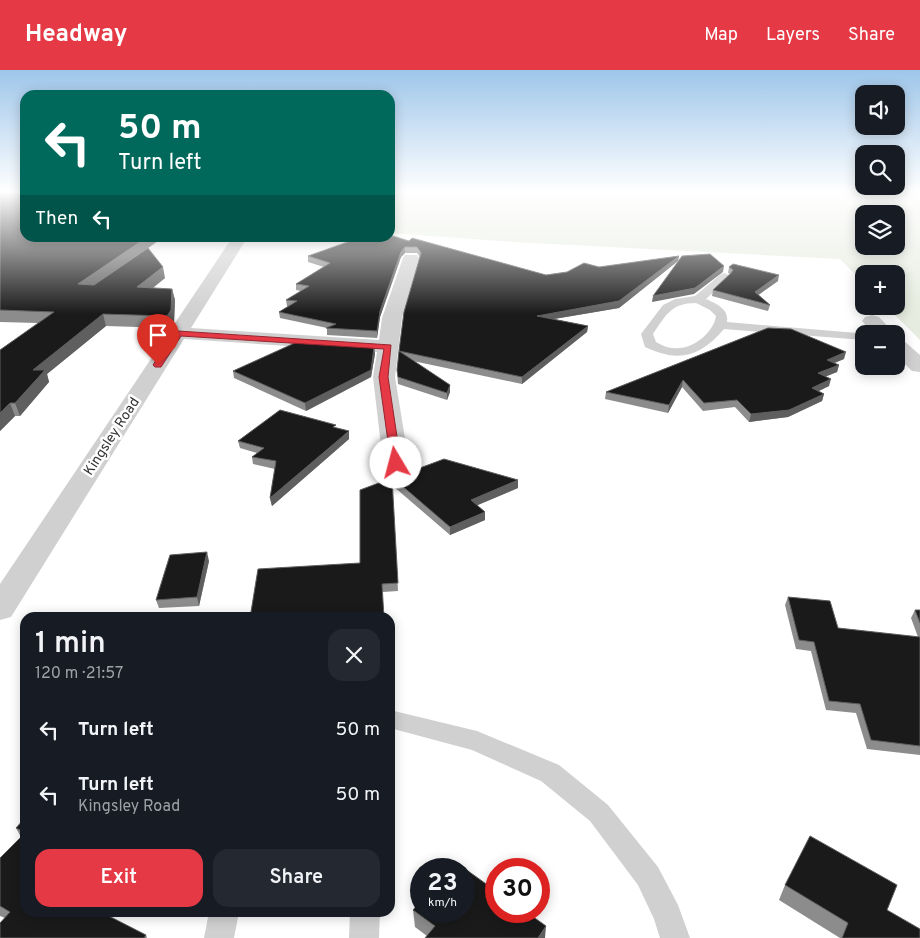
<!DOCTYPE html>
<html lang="en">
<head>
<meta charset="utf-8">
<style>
  body { margin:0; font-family:Overpass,sans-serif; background:#242831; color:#f1f3f6; height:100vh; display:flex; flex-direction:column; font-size:19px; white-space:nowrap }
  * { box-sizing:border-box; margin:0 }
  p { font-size:16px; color:#9ea1a6 }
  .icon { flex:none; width:28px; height:28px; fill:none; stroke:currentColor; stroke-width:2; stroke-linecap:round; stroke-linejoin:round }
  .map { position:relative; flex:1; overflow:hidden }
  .panel { position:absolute; left:20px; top:542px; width:375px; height:305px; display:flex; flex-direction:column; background:#171b24; border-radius:15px; box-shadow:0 2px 12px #0003 }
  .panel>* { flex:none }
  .top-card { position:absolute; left:20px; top:20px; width:375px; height:152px; border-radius:15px; box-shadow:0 2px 12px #0003; background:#00695c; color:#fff; overflow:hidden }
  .controls { position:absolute; left:855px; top:15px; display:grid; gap:10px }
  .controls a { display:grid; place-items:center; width:50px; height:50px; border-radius:10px; background:#171b24; box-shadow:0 2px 12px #0003; font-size:25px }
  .speed { position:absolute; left:410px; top:788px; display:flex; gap:10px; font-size:25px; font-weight:700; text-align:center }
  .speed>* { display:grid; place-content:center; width:65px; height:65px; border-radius:50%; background:#171b24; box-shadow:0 2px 12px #0003; line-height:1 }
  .speed small { font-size:12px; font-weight:400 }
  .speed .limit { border:8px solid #d22; background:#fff; color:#111 }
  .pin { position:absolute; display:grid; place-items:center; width:42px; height:42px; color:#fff; margin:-51px -21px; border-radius:50% 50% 50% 0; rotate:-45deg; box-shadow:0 0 5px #0007 }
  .pin .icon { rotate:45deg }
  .me { position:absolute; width:55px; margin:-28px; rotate:352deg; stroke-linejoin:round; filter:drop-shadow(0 0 4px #0008) }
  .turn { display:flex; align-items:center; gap:18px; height:105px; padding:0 15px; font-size:22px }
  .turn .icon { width:65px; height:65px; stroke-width:2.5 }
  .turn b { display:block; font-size:35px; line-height:42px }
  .then { display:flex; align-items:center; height:48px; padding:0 15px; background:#0003; gap:10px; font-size:19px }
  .round { display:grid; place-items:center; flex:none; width:52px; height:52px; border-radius:15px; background:#242831 }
  .summary { display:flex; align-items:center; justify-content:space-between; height:85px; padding:0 15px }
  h1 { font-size:30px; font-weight:600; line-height:38px }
  .cta { display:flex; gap:10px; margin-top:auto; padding:10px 15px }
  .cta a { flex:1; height:58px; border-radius:15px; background:#e63946; color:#fff; font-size:20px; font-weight:600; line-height:58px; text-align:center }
  .cta a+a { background:#242831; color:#f1f3f6 }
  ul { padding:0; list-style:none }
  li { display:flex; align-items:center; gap:15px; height:65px; padding:0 15px }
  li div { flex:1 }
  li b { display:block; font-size:19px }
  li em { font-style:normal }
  header { display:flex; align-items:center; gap:30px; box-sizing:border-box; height:70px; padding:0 25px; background:#e63946; color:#fff }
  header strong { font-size:24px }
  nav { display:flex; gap:28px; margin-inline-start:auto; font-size:18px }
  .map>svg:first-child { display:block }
  .green { fill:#e6ecdf; fill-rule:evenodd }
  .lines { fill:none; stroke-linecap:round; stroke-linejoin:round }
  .service { fill:#d0d0d0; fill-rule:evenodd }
  .minor { fill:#d0d0d0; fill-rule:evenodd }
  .wall { fill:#8c8c8c }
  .shaded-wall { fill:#5f5f5f }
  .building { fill:#1a1a1a; stroke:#5f5f5f }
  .route { fill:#e63946; stroke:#96252e }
  .labels { text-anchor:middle; stroke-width:5; stroke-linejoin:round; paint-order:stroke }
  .street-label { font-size:14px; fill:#333; stroke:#fff }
</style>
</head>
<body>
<header>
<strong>Headway</strong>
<nav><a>Map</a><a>Layers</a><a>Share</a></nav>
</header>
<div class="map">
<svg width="920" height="868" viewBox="0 0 920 868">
  <rect width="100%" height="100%" fill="#fff"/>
  <path class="green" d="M390 122H920V270L886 236H896V204H864V213L840 189 514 172 390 163ZM864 144H896V176H864Z"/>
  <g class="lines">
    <g class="service">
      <path d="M725 203 730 206 729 208 706 229C717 234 729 239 727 252L869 264H864V270L724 259C700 287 679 293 645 277L641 264 663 235 675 229 695 226 721 204ZM696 233 710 240 716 246C714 261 695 278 679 278 670 279 663 276 656 272L653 264C666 245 671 233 696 233Z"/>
      <polygon points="390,640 477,661 559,695 608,735 658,797 678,835 690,868 660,868 654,849 638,815 590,751 541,711 472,680 390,658"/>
      <polygon points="209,842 239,842 234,868 204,868"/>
      <polygon points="350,842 380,842 379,868 349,868"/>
    </g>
    <g class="minor">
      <polygon points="232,168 247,168 191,258 379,270 382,248 403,188 405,185 417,185 419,188 402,248 395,307 409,393 405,398 396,401 387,398 383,393 373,307 377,282 184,269 11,547 0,550 0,514"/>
      <polygon points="872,245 879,247 895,264 874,264 862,251 865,247"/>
      <polygon points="896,268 903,270 920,285 920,302 912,301 896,285"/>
    </g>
  </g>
  <g class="wall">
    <polygon points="0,122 25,168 162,168 130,191 165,208 153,218 172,219 175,230 174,252 169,258 106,256 47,304 49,312 20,346 15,346 0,361 0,280 38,253 0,252"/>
    <polygon points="364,168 409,171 546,205 679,186 678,191 619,238 554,249 588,256 587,262 522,314 413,291 450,315 450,322 447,330 398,314 397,300 404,242 420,187 417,183 405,183 401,187 380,247 377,268 327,265 327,258 280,248 279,242 289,236 287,236 286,230 301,221 296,220 296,214 324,197 308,192 308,186"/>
    <polygon points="729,197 778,211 758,225 770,235 768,241 712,226 713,220 730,204 728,203"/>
    <polygon points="768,258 844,289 834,293 839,295 837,302 825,307 829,316 819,321 824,324 822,331 788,347 749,352 735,337 703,341 682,317 668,343 605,329 606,322"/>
    <polygon points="374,277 375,284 371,307 306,341 234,308 233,301"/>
    <polygon points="336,358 349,369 272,436 270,428 275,399 253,394 252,387 257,383 240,378 238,371"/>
    <polygon points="392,408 398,521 383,522 360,493"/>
    <polygon points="393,408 518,410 518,418 477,435 485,442 485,450 450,465 393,416"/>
    <polygon points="209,491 199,536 159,538 156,530"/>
    <polygon points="788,527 838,558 918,567 911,548 915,540 920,540 920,685 867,679 856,643 826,640 811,581 796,579 785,535"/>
    <polygon points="25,748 25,842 146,865 147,868 0,868 5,848 0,846 0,788 21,767 16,758"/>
    <polygon points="785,815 887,840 920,868 840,868 779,830"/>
    <polygon points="413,840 545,868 427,866 415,857"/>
  </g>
  <g class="shaded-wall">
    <polygon points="146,168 162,168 81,225 78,214"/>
    <polygon points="405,177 405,183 401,187 380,247 377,268 377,261 380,241 401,182"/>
    <polygon points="679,186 678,191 619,238 536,252 537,246"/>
    <polygon points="724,196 723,202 694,224 652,232 653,226"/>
    <polygon points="163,197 165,208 140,228 137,217"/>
    <polygon points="779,205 778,211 754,228 755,222"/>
    <polygon points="172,219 175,230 174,252 169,258 167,246"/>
    <polygon points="103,244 106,256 47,304 49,312 20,346 15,333 33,300"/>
    <polygon points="588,256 587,262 522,314 522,307"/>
    <polygon points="374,277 375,284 371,307 306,341 305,333"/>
    <polygon points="846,282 844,289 825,297 827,290"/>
    <polygon points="839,295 837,302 816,310 818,303"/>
    <polygon points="831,309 829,316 810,325 812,318"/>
    <polygon points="683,310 682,317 668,343 669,335"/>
    <polygon points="450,315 450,322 447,330 447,323"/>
    <polygon points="824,324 822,331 788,347 749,352 751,344"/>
    <polygon points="10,333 15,346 0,361 0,343"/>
    <polygon points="349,361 349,369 272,436 270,428"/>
    <polygon points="518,410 518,418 471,438 471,430"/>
    <polygon points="485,442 485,450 450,465 450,457"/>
    <polygon points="207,482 209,491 199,536 197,527"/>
    <polygon points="546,856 545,868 538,868"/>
  </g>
  <g class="building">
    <polygon points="0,122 25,122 25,168 146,168 78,214 94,215 148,178 163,197 137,217 172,219 171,240 167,246 103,244 33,300 45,300 15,333 10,333 0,343 0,280 54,242 0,240"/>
    <polygon points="390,165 409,171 412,168 546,205 567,202 584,193 599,197 679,186 619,231 537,246 588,256 522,307 399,281 404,242 421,183 417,177 405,177 401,182 380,241 377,261 326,258 336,254 279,242 297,231 286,230 309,216 296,214 330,193 308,186 359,168 390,168"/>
    <polygon points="710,184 724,196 695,218 653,226 682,186"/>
    <polygon points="733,194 779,205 755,222 770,235 713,220 731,203 733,200 729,197"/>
    <polygon points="768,258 791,259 846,282 827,290 839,295 818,303 831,309 812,318 824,324 789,340 751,344 737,330 704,333 683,310 669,335 606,322"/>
    <polygon points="297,272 374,277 371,300 305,333 233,301"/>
    <polygon points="399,281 450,315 447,323 398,307 397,300"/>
    <polygon points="280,340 336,355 333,357 349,361 270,428 276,391 252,387 264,378 238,371"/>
    <polygon points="444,389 518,410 471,430 485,442 450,457 393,408"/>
    <polygon points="392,408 398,513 382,514 384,548 250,548 258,499 360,493 360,420"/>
    <polygon points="207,482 197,527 156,530 170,485"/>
    <polygon points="788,527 830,531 838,558 920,567 920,676 871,670 860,634 829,631 814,572 799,570"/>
    <polygon points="915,540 920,540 920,553"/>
    <polygon points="25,748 25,762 16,758"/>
    <polygon points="25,763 25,842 101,842 146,865 144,868 0,868 0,853 10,842 0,836 0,788"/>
    <polygon points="810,766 897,815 887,840 920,859 920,868 842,868 848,853 785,815"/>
    <polygon points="454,791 496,821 496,841 525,841 546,856 538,868 425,868 435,856 413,840 421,831 421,841 464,841 464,799 447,799"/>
  </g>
  <linearGradient id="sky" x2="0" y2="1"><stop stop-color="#9ec6ea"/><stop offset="0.5" stop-color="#fff"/><stop offset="1" stop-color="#fff" stop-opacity="0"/></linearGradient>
  <rect width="920" height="244" fill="url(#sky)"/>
  <polygon class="route" points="178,261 391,275 388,307 401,393 396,396 391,393 379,307 384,279 181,266 161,297 155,297 153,295 175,262"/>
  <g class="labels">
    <g class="street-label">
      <text transform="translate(111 366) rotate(-57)" y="5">Kingsley Road</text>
    </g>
  </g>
</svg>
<div class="controls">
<a><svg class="icon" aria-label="sound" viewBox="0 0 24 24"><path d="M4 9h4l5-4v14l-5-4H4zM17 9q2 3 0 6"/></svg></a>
<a><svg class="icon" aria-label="search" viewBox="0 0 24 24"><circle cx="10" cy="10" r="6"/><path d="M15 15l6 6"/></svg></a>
<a><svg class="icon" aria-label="layers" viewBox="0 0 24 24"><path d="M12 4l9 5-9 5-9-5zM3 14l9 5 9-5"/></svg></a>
<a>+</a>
<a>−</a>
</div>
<div class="speed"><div>23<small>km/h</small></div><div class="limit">30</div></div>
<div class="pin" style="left:158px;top:295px;background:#d93025"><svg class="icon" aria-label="arrive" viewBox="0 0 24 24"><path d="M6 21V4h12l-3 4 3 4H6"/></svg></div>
<svg class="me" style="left:396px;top:393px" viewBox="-20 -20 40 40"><circle r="19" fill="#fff"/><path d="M0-13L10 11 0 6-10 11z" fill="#e63946"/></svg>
<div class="top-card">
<div class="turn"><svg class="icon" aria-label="left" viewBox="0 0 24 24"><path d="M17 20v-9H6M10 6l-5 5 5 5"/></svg><div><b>50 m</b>Turn left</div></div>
<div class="then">Then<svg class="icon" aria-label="left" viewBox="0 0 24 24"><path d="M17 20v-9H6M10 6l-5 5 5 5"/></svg></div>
</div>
<section class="panel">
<div class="summary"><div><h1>1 min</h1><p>120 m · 21:57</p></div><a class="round"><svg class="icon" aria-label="close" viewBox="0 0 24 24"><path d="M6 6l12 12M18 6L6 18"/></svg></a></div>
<ul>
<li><svg class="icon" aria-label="left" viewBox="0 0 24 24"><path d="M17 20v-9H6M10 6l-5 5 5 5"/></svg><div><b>Turn left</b></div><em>50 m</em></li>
<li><svg class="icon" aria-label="left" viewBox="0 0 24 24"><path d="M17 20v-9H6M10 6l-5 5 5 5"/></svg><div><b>Turn left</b><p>Kingsley Road</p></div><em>50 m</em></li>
</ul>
<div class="cta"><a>Exit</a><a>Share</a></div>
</section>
</div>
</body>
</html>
